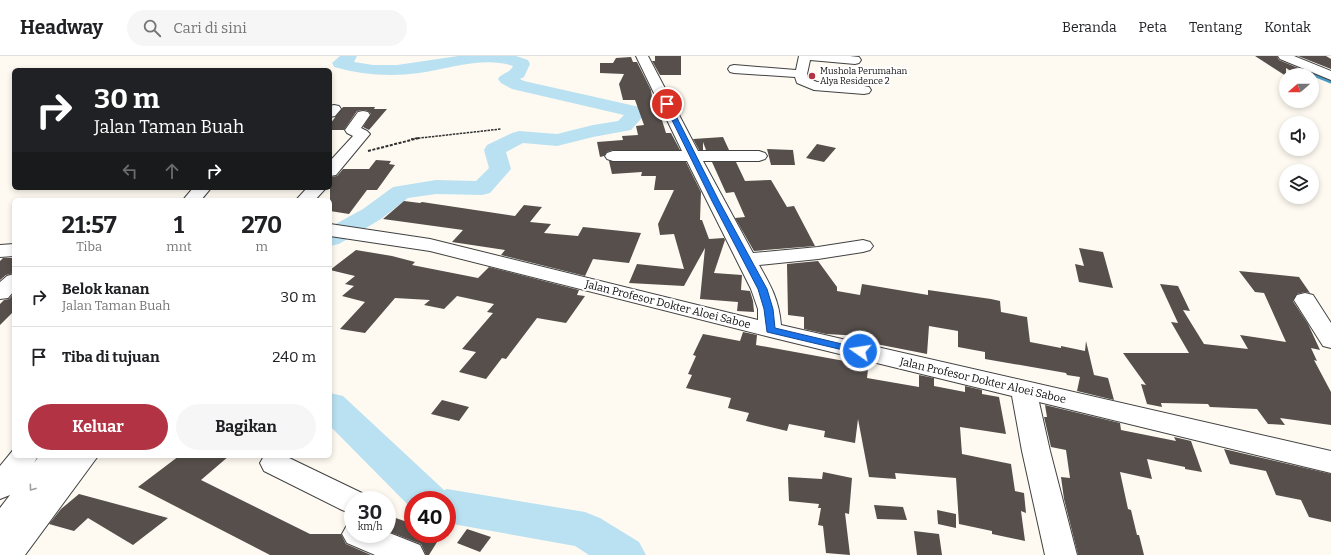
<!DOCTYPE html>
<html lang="id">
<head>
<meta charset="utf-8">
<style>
  body { margin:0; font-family:Bitter,serif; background:#f6f6f6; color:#202124; height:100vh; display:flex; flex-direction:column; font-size:15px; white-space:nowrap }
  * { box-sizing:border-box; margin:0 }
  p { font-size:13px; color:#757577 }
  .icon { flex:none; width:22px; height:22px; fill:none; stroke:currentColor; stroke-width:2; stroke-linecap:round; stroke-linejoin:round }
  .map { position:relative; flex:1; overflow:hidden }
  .details { position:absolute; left:12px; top:142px; width:320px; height:260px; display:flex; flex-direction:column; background:#fff; border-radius:6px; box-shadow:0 2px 6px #0003 }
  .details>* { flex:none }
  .top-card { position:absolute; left:12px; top:12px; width:320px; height:122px; border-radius:6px; box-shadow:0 2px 6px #0003; background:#202124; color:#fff; overflow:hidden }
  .needle { width:26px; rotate:250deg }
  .fabs { position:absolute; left:1279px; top:12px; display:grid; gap:8px }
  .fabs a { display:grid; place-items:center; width:40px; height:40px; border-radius:50%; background:#fff; box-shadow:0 2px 6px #0003; font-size:20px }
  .speed { position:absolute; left:344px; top:435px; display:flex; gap:8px; font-size:20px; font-weight:700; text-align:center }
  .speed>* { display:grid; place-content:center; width:52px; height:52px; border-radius:50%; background:#fff; box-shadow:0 2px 6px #0003; line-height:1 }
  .speed small { font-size:10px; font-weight:400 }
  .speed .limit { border:6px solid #d22; background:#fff; color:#111 }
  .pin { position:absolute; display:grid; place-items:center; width:34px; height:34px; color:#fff; margin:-17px; border:2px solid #fff; border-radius:50%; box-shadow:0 1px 4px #0007 }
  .me { position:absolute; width:44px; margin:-22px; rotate:283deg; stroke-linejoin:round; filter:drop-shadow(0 0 3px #0008) }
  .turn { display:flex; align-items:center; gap:14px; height:84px; padding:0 16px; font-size:18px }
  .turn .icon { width:52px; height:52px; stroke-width:2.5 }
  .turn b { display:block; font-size:28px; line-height:34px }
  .lanes { display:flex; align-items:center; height:38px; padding:0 16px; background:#0003; justify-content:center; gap:20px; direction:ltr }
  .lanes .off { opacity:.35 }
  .eta { display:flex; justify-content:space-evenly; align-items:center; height:68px; text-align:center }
  .eta b { font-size:24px; font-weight:700; line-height:28px }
  .primary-button { display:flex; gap:8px; margin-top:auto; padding:8px 16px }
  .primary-button a { flex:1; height:46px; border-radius:24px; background:#b23343; color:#fff; font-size:16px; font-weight:700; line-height:46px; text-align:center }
  .primary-button a+a { background:#f6f6f6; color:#202124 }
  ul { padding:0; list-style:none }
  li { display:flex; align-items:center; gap:12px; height:60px; padding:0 16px; border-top:1px solid #e0e0e0 }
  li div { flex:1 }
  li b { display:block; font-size:15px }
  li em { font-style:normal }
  header { display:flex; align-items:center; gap:24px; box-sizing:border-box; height:56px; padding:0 20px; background:#fff; border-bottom:1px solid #e0e0e0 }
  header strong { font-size:19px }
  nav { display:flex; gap:22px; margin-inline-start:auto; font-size:14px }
  .search { width:280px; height:36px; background:#f6f6f6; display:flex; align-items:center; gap:10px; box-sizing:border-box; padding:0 14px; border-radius:22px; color:#757577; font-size:15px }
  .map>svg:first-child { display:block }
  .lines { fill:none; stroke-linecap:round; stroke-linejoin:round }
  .stream { stroke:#489ac1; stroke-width:3 }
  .river { fill:#bae1f1; fill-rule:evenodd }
  .building { fill:#564f4c }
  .minor-casing { stroke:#414141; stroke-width:2 }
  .path-far1 { stroke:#303030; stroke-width:1.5; stroke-dasharray:2.5 1; stroke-linecap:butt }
  .path { stroke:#303030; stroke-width:2; stroke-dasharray:3 1.5; stroke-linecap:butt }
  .minor { fill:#fff; fill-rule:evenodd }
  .oneway { stroke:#9f9f9f }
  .route { fill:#1a73e8; stroke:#114b97 }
  .poi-dot { fill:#b23343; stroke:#fff; stroke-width:1.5 }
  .labels { text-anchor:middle; stroke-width:4; stroke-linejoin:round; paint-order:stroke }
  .far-poi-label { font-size:9px; fill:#0e0e0e; stroke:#fff; text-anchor:start }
  .street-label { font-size:11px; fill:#0e0e0e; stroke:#fff }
</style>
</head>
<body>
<header>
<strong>Headway</strong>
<div class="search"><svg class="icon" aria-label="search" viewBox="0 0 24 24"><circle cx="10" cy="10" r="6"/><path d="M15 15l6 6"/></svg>Cari di sini</div>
<nav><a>Beranda</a><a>Peta</a><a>Tentang</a><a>Kontak</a></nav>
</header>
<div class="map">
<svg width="1331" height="499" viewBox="0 0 1331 499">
  <rect width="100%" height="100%" fill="#fefaf1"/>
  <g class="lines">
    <polyline class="stream" points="1309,17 1331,26"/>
    <g class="river">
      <path d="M340 0H357L354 6 373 9H397L458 0H516L528 4 530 8 524 21 520 23 524 25 644 52 647 56 631 74 593 81 557 90 523 87 506 96 511 113 490 137 482 139 436 138 408 142 381 163 339 188 330 190V171L363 153 393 131 436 124 476 125 489 112 484 94 487 89 512 77 519 75 557 78 593 69 618 65 624 59 512 33 501 27 498 23C502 17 510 17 513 10 484 0 449 13 419 17 390 21 362 19 334 11L332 7Z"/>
      <polygon points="330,337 343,340 444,434 447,433 585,456 600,462 639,486 646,499 589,499 575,490 447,467 447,444 413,444 413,454 330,370"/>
    </g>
  </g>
  <g class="building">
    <polygon points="655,0 681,0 681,19 660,19 652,5 655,5"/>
    <polygon points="1255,0 1277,0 1279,4 1315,19 1297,19 1286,12 1286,20"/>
    <polygon points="1298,0 1326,0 1331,3 1331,13"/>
    <polygon points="631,1 633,6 637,6 651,34 654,54 657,54 660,58 666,77 671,77 680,94 613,94 607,96 604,100 600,101 597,86 623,84 622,80 638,79 636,70 644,69 635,44 623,44 619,28 624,18 600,17 600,7 613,7 616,2"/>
    <polygon points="343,51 375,51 374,53 387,53 369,74 363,71 371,58 368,55 363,54 357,55 344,74 330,74 330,68"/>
    <polygon points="723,81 729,94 706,94 703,86 703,94 699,94 693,83"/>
    <polygon points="817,88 836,92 824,106 806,102"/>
    <polygon points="767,93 793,94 795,109 771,109"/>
    <polygon points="376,104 391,105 389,108 395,109 377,134 367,134 349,158 330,155 330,121 337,120 343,113 369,113"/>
    <polygon points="609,105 686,106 701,136 700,164 702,164 709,183 724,182 725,184 714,217 742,219 741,234 750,235 753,245 754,256 737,255 738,246 700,243 705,192 684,230 629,227 637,208 684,213 674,178 660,179 658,168 674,134 654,134 656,120 641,120 642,116 612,118"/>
    <polygon points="712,106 736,106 745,125 771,124 787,151 794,150 815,190 754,195 735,162 745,161 734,136 726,137"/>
    <polygon points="404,145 420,147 422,146 515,160 524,149 542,151 530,166 551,168 544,177 578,180 583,171 641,177 629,207 593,203 585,220 501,199 505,194 452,186 463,174 383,163"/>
    <polygon points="1079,192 1103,196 1113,232 1079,226 1075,208 1084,210"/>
    <polygon points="356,194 392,200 415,206 412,209 478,222 489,211 579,234 577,239 585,240 566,267 537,262 506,303 502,302 486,323 459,316 476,296 462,293 493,257 487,256 494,248 457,240 444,253 424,249 430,244 395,242 365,277 340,273 365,246 342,240 354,230 345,228 355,220 330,214"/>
    <polygon points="3,202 14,202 14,217 6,219 0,224 0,205"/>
    <polygon points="818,205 837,231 837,235 860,239 862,228 928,239 928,234 991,243 1000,245 1001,256 1027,261 1030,286 1061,292 1061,290 1085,295 1086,285 1094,319 1108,322 1114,344 1077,335 1080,321 1067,319 1066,317 985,303 985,296 958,291 958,275 929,270 927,298 861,285 862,280 826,278 804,273 804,261 788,259 787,208"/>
    <polygon points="1239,215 1299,221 1310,237 1305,236 1297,238 1293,245 1308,268 1320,294 1311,292 1317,305 1314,304 1331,336 1331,369 1280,362 1285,369 1268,368 1257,353 1210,351 1208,348 1161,347 1162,351 1147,348 1141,328 1146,329 1123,297 1189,297 1171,266 1178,267 1160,228 1178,230 1190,255 1183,254 1204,288 1248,293 1240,279 1286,286 1264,237 1255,236"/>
    <polygon points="14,237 14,255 0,269 0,248 4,244 9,243"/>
    <polygon points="743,276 757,279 756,289 850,306 850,310 868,313 867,322 919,331 919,319 934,322 934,330 965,336 965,330 982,334 982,338 999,341 1006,378 960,371 962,398 1011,408 1015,435 1024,437 1026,457 1021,455 1025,485 992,478 992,475 959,468 956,422 895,417 896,423 869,421 858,363 855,387 824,381 825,375 789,368 787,375 746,365 749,357 728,352 731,342 686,332 692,319 688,318 696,300 693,299 703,278 740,285"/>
    <polygon points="442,344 469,351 459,365 431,358"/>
    <polygon points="1045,349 1120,367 1121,374 1176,385 1174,381 1191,385 1202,416 1185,413 1185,411 1147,403 1152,423 1120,416 1128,453 1131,454 1137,479 1139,479 1144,499 1078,499 1064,443 1061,421 1070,422 1066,394 1051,391 1044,361 1047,361"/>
    <polygon points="1224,393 1331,418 1331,466 1309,461 1301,444 1276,439 1266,415 1230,408"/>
    <polygon points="179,400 229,400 201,424 310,478 341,478 346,488 371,499 270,499 138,431"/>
    <polygon points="823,416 852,422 849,458 845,457 850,499 826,497 823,470 818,469 821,452 818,452 819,448 789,445 788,421 822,423"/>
    <polygon points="79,438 168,462 133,489 88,462 74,475 49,468 61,453"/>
    <polygon points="874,449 903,451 907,464 877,463"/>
    <polygon points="937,454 956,458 956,472 938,468"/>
    <polygon points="387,459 413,468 413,478 442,478 429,499 426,499 421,488 387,475"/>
    <polygon points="467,473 491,481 480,496 457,487"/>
    <polygon points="914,475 939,478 942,499 917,499"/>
  </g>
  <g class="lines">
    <g class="minor-casing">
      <g id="minor">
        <path d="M636 0H648L698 95H759L765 97 767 100 765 103 759 105H703L753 197 818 191 863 184 870 186 873 190 870 194 863 196 818 203 759 209C771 230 779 244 781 269L1331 395V417L1039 346 1050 395 1077 499H1045L1022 395 1012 340 770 281 430 195 330 180V168L430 183 758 264V253L751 233 687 105H613L607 103 605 100 607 97 613 95H682Z"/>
        <polygon points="799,0 850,0 859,1 861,4 859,7 855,8 810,4 807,18 808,22 817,26 864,30 869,31 871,34 869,37 864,38 814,34 797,27 795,21 734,17 730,16 728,13 730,10 734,9 796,14"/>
        <polygon points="1278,0 1294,0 1331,15 1331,24 1280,3"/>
        <polygon points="334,49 339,50 341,53 335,60 330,61 330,50"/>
        <polygon points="363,55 368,56 370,59 361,72 367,75 370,78 336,119 330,120 330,105 353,80 347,77 345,74 358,56"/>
        <polygon points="193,132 211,132 201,144 183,144"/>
        <polygon points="307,132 326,132 315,144 296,144"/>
        <polygon points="14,188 14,200 0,201 0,189"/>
        <polygon points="14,218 14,235 8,242 0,243 0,226 7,220"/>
        <polygon points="1305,237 1313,239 1331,267 1331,292 1323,290 1294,244 1297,239"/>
        <polygon points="14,393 14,400 38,400 34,407 39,400 98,400 25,499 0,499 0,452 10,439 0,443 0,410"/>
        <polygon points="264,400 285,400 364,438 367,444 353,444 353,458 342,454 264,415 260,407"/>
        <polygon points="353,467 353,478 387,478 387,476 420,489 425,499 375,499 347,487 342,478 347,469"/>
      </g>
    </g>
    <polyline class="path-far1" points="411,83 501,73"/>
    <polyline class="path" points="368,95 419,82"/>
    <use href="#minor" class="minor"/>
  </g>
  <defs><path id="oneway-chevron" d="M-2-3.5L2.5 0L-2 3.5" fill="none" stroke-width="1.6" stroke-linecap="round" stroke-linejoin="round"/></defs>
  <use class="oneway" href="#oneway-chevron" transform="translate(32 432) rotate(126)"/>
  <polygon class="route" points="665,46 670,48 719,145 767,233 773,253 775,272 863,293 865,295 863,297 860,298 767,276 764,253 758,233 712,145 664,48"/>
  <circle class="poi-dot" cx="812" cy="20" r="4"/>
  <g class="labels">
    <g class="far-poi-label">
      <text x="820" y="18">Mushola Perumahan<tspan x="820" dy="10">Alya Residence 2</tspan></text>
    </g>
    <g class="street-label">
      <text transform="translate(668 248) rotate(14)" y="4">Jalan Profesor Dokter Aloei Saboe</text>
      <text transform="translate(983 324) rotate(13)" y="4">Jalan Profesor Dokter Aloei Saboe</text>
    </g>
  </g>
</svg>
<div class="fabs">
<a><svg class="needle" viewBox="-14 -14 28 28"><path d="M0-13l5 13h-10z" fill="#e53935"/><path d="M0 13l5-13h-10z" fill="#757577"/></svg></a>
<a><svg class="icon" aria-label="sound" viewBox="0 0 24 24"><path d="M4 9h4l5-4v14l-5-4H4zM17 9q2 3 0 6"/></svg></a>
<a><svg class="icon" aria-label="layers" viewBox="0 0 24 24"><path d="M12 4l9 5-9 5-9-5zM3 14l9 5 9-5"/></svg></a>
</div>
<div class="speed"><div>30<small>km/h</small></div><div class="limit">40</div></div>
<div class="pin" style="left:667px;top:48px;background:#d93025"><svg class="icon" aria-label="arrive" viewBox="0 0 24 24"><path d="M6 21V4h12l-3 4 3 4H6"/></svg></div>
<svg class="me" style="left:860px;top:295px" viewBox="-20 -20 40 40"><circle r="17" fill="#1a73e8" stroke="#fff" stroke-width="3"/><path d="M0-11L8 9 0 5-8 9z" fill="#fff"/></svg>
<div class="top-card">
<div class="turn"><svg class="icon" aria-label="right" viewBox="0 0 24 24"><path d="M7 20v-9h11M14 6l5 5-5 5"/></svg><div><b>30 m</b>Jalan Taman Buah</div></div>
<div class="lanes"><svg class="icon off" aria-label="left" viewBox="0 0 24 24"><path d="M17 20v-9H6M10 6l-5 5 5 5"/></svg><svg class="icon off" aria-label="ahead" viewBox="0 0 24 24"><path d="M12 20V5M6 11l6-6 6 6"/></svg><svg class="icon" aria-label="right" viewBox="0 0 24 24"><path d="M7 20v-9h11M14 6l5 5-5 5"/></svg></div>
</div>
<section class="details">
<div class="eta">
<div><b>21:57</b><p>Tiba</p></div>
<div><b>1</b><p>mnt</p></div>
<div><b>270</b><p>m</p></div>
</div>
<ul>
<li><svg class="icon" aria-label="right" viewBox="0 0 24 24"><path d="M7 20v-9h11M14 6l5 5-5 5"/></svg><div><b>Belok kanan</b><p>Jalan Taman Buah</p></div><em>30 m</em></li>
<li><svg class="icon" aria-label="arrive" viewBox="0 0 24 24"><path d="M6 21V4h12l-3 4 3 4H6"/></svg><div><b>Tiba di tujuan</b></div><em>240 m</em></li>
</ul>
<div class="primary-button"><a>Keluar</a><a>Bagikan</a></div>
</section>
</div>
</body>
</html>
